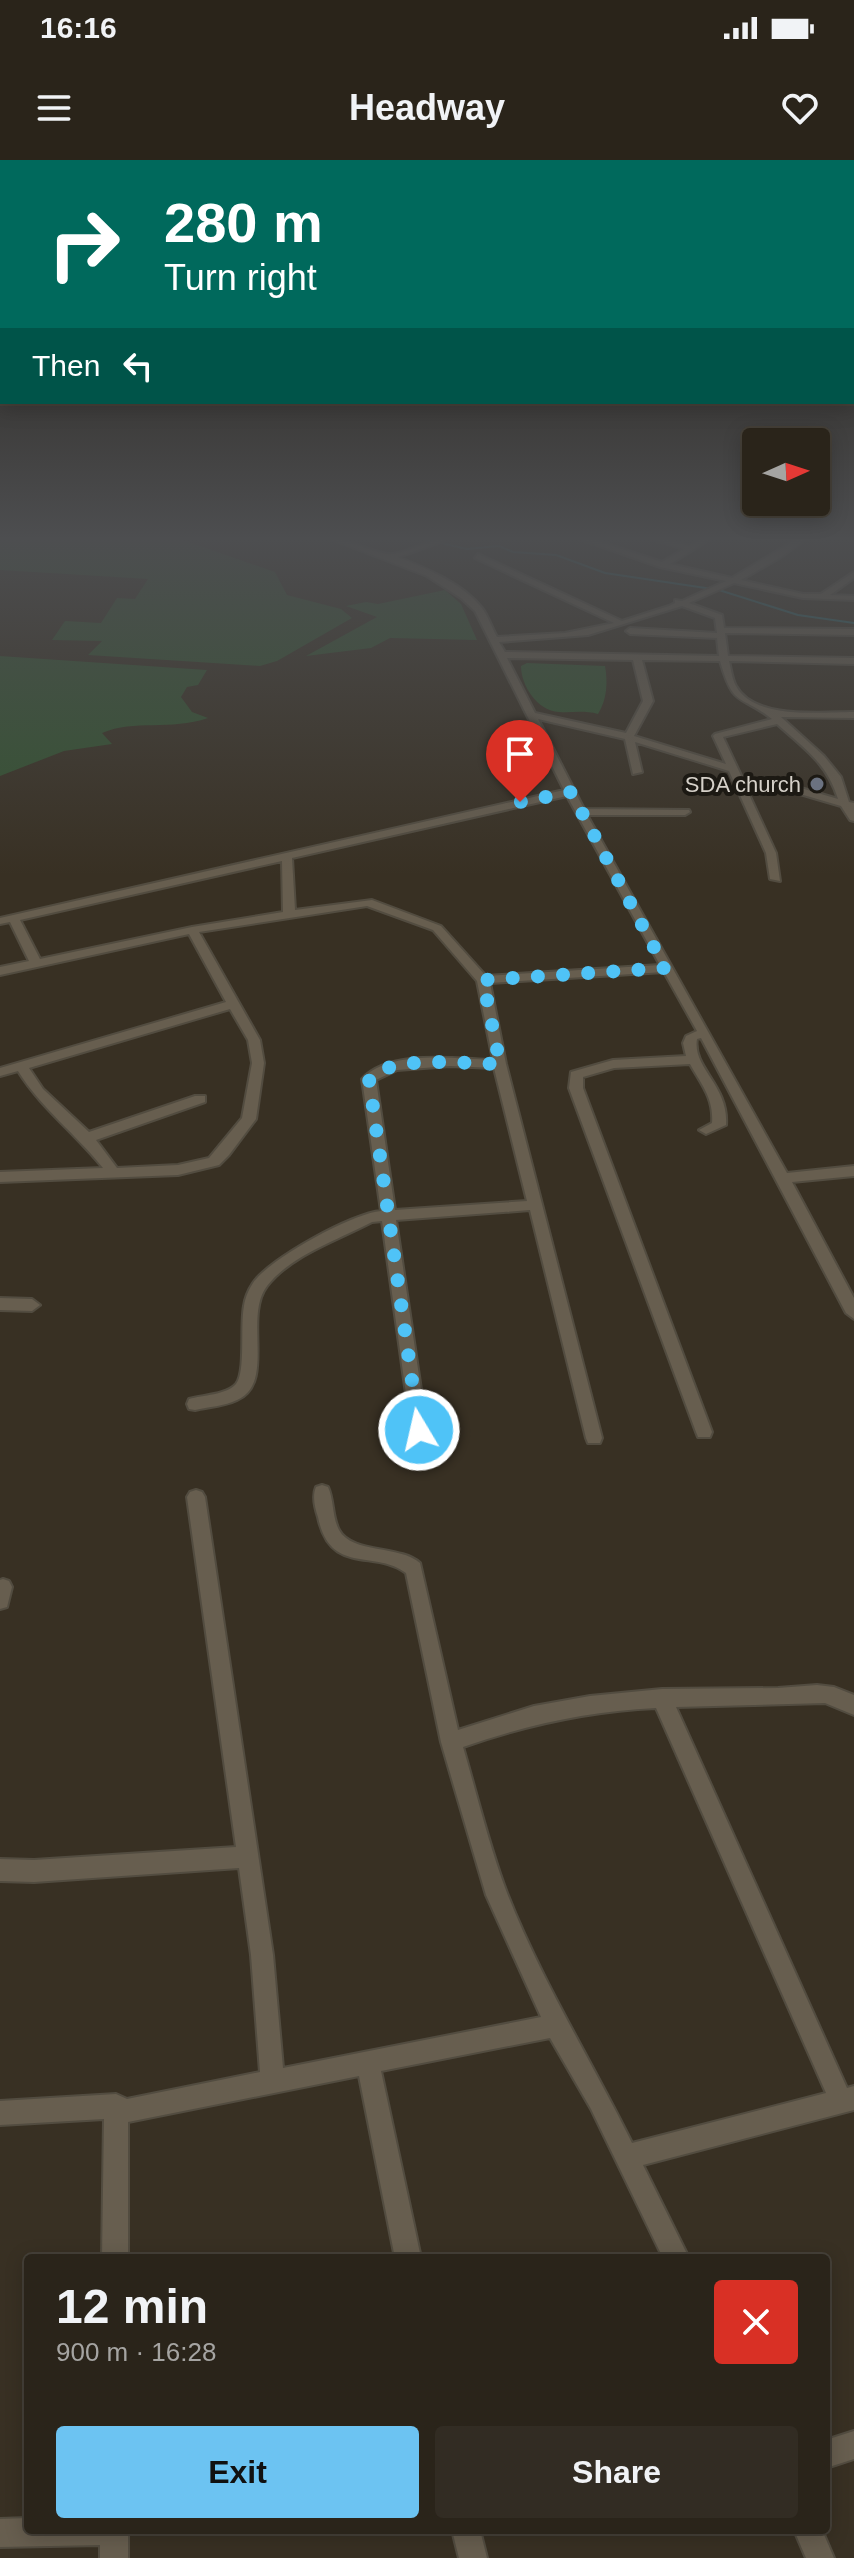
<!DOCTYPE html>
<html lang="en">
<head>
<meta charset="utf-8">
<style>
  body { margin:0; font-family:Helvetica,sans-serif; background:#322c23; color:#f1f3f6; height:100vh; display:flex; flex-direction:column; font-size:30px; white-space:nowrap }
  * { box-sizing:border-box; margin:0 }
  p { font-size:26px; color:#a5a4a2 }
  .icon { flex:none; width:44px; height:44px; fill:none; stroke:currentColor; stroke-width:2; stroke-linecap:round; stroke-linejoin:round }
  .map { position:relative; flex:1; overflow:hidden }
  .drawer { position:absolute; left:24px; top:2094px; width:806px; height:280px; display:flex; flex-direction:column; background:#2a241a; border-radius:8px; box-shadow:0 4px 20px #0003,0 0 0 2px #464139 }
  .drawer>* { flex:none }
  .top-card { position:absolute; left:0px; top:0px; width:854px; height:244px; box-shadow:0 4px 20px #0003,0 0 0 2px #464139; background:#00695c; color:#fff; overflow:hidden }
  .needle { width:52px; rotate:87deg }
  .fabs { position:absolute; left:742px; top:268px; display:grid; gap:16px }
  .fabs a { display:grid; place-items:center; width:88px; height:88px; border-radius:8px; background:#2a241a; box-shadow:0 4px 20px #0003,0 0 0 2px #464139; font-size:40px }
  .pin { position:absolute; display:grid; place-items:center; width:68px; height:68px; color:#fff; margin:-82px -34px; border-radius:50% 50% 50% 0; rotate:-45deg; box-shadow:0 0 8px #0007 }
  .pin .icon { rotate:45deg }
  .me { position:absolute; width:88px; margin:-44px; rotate:351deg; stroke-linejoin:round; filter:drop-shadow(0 0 6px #0008) }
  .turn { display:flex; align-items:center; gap:28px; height:168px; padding:0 32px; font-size:36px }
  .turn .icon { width:104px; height:104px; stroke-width:2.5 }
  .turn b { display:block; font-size:56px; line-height:68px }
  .then { display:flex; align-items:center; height:76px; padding:0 32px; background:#0003; gap:16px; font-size:30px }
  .round { display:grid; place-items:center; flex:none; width:84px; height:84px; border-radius:8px; background:#322c23 }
  .overview { display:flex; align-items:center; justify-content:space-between; height:136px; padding:0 32px }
  h1 { font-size:48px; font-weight:700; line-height:60px }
  .primary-button { display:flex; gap:16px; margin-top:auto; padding:16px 32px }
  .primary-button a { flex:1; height:92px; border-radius:8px; background:#6cc3f2; color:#111; font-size:32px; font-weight:700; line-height:92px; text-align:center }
  .primary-button a+a { background:#322c23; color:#f1f3f6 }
  .status { display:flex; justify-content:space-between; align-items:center; height:56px; padding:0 40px; background:#2a241a; direction:ltr }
  .status svg { height:22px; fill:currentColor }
  header { display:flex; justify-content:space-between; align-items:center; height:104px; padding:0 32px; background:#2a241a; font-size:36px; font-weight:700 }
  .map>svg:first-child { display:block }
  .green { fill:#335330 }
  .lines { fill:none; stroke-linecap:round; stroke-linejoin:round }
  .stream { stroke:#2b656b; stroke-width:2 }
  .minor-casing { stroke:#524c40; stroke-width:4 }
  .minor { fill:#675e4f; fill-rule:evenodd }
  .route { stroke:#4fc3f7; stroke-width:14; stroke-dasharray:0 25.2 }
  .worship-dot { fill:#6b7280; stroke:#1c1913; stroke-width:3 }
  .labels { text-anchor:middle; stroke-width:8; stroke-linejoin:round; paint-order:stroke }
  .far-poi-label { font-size:22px; fill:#d6d1c9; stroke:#1c1913; text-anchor:end }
</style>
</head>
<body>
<div class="status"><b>16:16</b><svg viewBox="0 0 49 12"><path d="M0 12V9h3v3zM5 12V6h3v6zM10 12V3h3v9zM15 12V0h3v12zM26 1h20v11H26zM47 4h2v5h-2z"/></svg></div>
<header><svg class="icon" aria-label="menu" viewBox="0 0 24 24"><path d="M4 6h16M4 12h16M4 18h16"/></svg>Headway<svg class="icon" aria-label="heart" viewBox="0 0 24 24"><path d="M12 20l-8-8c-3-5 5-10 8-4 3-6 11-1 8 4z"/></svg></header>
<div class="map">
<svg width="854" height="2398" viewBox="0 0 854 2398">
  <rect width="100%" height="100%" fill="#383023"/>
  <g class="green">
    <polygon points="0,379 180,379 275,412 287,435 341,449 352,458 277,501 260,506 88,495 102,481 52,480 65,461 101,463 117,438 135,439 148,419 0,410"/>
    <polygon points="445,430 461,444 477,480 390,478 371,488 306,496 377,457 346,446 366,442 378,444"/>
    <path d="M0 496 207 510 198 525 187 527 181 537 192 552 208 558C170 571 135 559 102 573L112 584 64 591 0 616Z"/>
    <path d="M527 503 605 506C608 522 607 540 598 554 583 550 572 553 559 552 537 551 521 525 521 506Z"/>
  </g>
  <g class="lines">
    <g class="stream">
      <polyline points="425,379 433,382"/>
      <polyline points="441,383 467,389 499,386 513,392 556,395 605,413 719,430 798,455 854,463"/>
    </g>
    <g class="minor-casing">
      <g id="minor">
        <path d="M331 379C351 379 378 396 393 394 412 391 429 379 449 379L398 397C427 409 462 423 482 448 488 456 492 468 497 477L565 473 614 463 475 398 478 394 622 461 669 446 675 443V440L682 441 726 421 660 407 580 379H591L662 402 684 389 652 379H664L689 386 701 379H710L670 404 732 418 797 379H806L781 397 741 420 803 434H821L854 412V418L830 435 854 436V440L803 438 734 423 689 443 722 455 724 468 854 469V475L725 473 728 496 854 498V504L729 501C731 509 732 519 736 526 754 560 822 552 854 552V558L781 557 824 596 841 617 849 642 854 643V661L850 660 841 646 783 629 747 630 776 693 780 721 770 719 766 693 729 611 635 582 642 612 633 614 625 579 538 559 584 649 689 650 690 652 685 655H587L787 1013 854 1006V1016L792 1022 854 1138V1159L846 1153 701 878 697 879C692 908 729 925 726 965L706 974 699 970 712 963C714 938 701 924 690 904L614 908 583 917V928L712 1272 710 1277H698L696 1272 569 928 571 912 613 900 686 896 683 883 686 876 697 871 664 812 490 823 506 904 602 1278 600 1283H588L586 1278 530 1050 396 1060 427 1270 425 1275H413L411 1270 382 1061 372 1062C338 1080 291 1095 267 1126 243 1157 276 1223 237 1240 225 1246 208 1247 195 1250L189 1249 187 1244 189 1239C203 1235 226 1235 236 1224 246 1212 240 1165 244 1146 245 1138 249 1129 253 1123 269 1099 353 1053 381 1051L362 919C390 889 455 899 493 900L477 821 433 770 367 746 199 772 260 880 264 903 256 959 229 995 219 1005 178 1015 0 1022V1012L103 1008C76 974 41 948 18 911L0 916V908L226 842 189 774 0 815V807L29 801 10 762 0 764V758L564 630 475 451 461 438 427 416ZM682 446 715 458 717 473 630 468 626 471 630 474 717 478 719 496 505 492 499 482 588 475ZM507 498 633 500 643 541 626 573 535 553ZM642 500 720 501C734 549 739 533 772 559L715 574 713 576 726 604 634 576 653 541ZM777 564C804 588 827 603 838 639L784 623 745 624 723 577ZM567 636 660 805 486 816 441 766 372 740 295 750 292 698ZM282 701 283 752 192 767 40 799 20 760ZM230 849 248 880 252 903 242 958 209 998 178 1005 117 1008 96 980 205 942V936H195L89 972 43 929 29 908ZM450 906 494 908 527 1041 395 1050 376 920 397 910Z"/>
        <polygon points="0,1138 32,1139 40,1145 32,1151 0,1150"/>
        <path d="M322 1325 328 1327C334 1340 332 1357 339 1370 352 1394 400 1385 420 1403L458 1570 534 1546 590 1536 662 1529 778 1528 817 1525 834 1527 854 1535V1555L825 1543 676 1547 847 1928 854 1926V1950L643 2005 689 2098H663L591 1949 550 1878 381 1911 421 2098H395L359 1916 128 1962V2098H102L104 1959 0 1965V1941L116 1934 127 1939 260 1912 251 1795 239 1708 34 1722 0 1721V1699L34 1700 236 1687 187 1337 190 1332 196 1330 202 1332 205 1337 273 1795 283 1908 541 1857 486 1735 441 1582 406 1413C375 1389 330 1416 318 1357 315 1348 312 1336 316 1327ZM656 1548 826 1933 632 1983C591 1900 541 1820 507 1733 489 1686 477 1635 463 1587 526 1565 589 1551 656 1548Z"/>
        <polygon points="3,1419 9,1421 12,1427 7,1447 0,1449 0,1420"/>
        <polygon points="854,2271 854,2299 826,2308 826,2280"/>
        <polygon points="28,2358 28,2370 128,2370 128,2398 100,2398 100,2385 0,2387 0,2359"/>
        <polygon points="452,2370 480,2370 487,2398 459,2398"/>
        <polygon points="794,2370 822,2370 834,2398 806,2398"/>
      </g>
    </g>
    <use href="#minor" class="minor"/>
  </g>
  <linearGradient id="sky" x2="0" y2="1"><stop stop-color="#1f1a13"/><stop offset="0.53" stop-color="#4d4e50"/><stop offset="1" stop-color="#4d4e50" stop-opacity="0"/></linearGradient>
  <rect width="854" height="715" fill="url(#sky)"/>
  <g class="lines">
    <path class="route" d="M419 1270 369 919C392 894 466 904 500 904L483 820 665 808 571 632 520 642"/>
  </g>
  <circle class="worship-dot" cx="817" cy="624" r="8"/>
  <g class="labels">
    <g class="far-poi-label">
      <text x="801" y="632">SDA church</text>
    </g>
  </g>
</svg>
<div class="fabs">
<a><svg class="needle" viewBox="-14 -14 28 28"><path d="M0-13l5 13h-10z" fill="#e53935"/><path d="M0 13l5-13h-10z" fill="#a5a4a2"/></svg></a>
</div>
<div class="pin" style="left:520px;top:642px;background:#d93025"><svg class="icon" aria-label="arrive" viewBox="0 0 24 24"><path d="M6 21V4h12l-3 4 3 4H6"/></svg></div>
<svg class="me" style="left:419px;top:1270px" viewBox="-20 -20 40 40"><circle r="17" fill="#4fc3f7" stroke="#fff" stroke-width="3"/><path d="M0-11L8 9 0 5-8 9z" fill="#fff"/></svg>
<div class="top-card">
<div class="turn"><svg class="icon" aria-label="right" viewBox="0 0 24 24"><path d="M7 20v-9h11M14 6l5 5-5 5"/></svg><div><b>280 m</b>Turn right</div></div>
<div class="then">Then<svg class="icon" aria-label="left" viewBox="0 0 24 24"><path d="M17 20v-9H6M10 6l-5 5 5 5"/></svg></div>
</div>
<section class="drawer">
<div class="overview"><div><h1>12 min</h1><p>900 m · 16:28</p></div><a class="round" style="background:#d93025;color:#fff"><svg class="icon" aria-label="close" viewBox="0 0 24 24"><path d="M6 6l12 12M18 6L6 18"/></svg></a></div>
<div class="primary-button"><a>Exit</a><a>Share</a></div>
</section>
</div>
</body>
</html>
